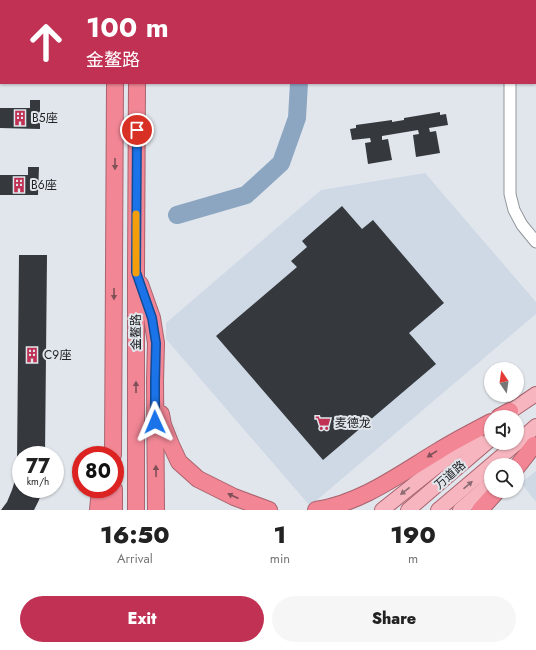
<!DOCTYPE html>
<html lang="en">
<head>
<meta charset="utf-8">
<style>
  body { margin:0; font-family:Jost,"Noto Sans SC",sans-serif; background:#f6f6f6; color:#222; height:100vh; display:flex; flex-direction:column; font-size:15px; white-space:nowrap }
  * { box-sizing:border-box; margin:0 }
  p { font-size:13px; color:#767676 }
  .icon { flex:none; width:22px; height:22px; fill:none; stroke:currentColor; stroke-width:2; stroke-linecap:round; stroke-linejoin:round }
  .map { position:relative; height:510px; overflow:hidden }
  .panel { display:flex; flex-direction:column; background:#fff; flex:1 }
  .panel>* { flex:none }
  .banner { position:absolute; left:0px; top:0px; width:536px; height:84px; box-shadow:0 1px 3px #0004; background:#c13154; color:#fff; overflow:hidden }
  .needle { width:26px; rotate:347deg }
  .buttons { position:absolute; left:484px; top:362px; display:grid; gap:8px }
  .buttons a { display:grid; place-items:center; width:40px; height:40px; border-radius:50%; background:#fff; box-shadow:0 1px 3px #0004; font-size:20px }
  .speed { position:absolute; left:12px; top:446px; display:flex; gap:8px; font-size:20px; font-weight:700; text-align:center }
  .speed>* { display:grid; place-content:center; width:52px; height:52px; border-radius:50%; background:#fff; box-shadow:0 1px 3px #0004; line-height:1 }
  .speed small { font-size:10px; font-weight:400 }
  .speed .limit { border:6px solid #d22; background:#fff; color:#111 }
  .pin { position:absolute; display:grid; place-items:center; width:34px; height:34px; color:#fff; margin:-17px; border:2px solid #fff; border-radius:50%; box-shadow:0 1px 4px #0007 }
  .me { position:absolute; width:44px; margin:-22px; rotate:359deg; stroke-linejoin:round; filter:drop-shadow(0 0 3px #0008) }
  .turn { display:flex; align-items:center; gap:14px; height:84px; padding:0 20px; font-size:18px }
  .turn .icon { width:52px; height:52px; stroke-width:2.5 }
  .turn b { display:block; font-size:28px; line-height:34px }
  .eta { display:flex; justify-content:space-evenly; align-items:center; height:68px; text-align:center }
  .eta b { font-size:24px; font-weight:800; line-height:28px }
  .action { display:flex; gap:8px; margin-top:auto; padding:8px 20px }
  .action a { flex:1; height:46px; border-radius:24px; background:#c13154; color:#fff; font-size:16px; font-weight:800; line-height:46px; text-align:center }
  .action a+a { background:#f6f6f6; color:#222 }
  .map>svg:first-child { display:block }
  .built { fill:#cfd9e5 }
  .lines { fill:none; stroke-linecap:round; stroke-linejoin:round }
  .river { stroke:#8ca6c2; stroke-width:18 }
  .building { fill:#35393e }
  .minor-casing { stroke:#92979c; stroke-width:13 }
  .major-casing { stroke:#a9636e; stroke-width:16 }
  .highway-casing { stroke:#a9636e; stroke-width:18 }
  .minor { stroke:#fff; stroke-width:11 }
  .major { stroke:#f7b6bf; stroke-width:14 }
  .highway { stroke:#f28695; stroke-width:16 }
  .oneway { fill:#7f5057 }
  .oneway2 { fill:#8c6c72 }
  .route-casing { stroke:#114b97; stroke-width:10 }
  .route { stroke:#1a73e8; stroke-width:7 }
  .slow { stroke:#f59e0b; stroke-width:7 }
  .labels { text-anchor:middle; stroke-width:4; stroke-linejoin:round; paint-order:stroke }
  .poi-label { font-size:12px; fill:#212325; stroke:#e1e6ec; text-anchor:start }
  .street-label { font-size:12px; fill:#212325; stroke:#e1e6ec }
</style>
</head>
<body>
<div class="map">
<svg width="536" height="510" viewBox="0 0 536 510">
  <rect width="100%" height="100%" fill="#e1e6ec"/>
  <g class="built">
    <polygon points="425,173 536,302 536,314 310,506 166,339 166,323 321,190"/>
    <polygon points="536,471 536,502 521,483"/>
  </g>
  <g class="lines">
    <g class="river">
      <polyline points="301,1 302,0"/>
      <polyline points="177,215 246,195 281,163 297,118 299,83"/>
    </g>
  </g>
  <g class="building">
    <polygon points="30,100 40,100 40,129 0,128 0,108 30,108"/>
    <polygon points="440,112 440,115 446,114 448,125 429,128 430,132 436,131 440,153 416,157 413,135 419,134 418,130 382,136 382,140 388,139 392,160 368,164 365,143 371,142 370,138 352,140 350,129 356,128 356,125 392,120 392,122 404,120 404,118"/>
    <polygon points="28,167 39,167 38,195 0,195 0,175 28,175"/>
    <polygon points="342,206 362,229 373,220 444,303 409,333 436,364 323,460 216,336 297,267 291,261 307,247 302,241"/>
    <polygon points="19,255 47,255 45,455 21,455 21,489 42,489 39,500 34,510 1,510 7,502 12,490 16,477 17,462"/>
  </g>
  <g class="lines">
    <g class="minor-casing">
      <g id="minor">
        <polyline points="510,1 510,0"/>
        <polyline points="510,83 510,194 514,210 522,225 536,242"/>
      </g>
    </g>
    <g class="major-casing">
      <g id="major">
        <polyline points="502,417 536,394"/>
        <polyline points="517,443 536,426"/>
        <polyline points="382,510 476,435"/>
        <polyline points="408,510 491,439"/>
        <polyline points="438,510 517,443"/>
        <polyline points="460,510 491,483"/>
      </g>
    </g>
    <g class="highway-casing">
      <g id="highway">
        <polyline points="116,1 116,0"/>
        <polyline points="138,1 138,0"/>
        <polyline points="140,284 152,318 156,343 155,381 156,510"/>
        <polyline points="161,414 163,425 171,445 179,462 198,479 234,497 269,510"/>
        <polyline points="499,417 510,411"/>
        <polyline points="113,455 115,83"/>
        <polyline points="517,467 534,445"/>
        <polyline points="114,489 114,510"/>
        <polyline points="98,510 100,489"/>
        <polyline points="136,510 136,272 137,83"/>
        <path d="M316 510C362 503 401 473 440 450 456 440 474 431 491 422"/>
        <polyline points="480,510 497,491"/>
      </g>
    </g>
    <use href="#minor" class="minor"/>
    <use href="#major" class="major"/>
    <use href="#highway" class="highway"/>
  </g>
  <defs><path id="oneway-solid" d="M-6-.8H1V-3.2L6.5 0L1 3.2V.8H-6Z"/></defs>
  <g class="oneway">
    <use href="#oneway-solid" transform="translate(115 164) rotate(90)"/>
    <use href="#oneway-solid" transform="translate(114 294) rotate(90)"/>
    <use href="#oneway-solid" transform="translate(136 387) rotate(-90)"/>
    <use href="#oneway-solid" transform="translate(432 454) rotate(148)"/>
    <use href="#oneway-solid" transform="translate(156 471) rotate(-91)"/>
    <use href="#oneway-solid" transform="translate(233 496) rotate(-156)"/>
  </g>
  <g class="oneway2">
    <use href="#oneway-solid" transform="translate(468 485) rotate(-41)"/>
    <use href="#oneway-solid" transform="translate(405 491) rotate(142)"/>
  </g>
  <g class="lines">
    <g class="route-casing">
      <polyline id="route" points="137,130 136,272 152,318 156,343 155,381 155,422"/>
    </g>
    <use href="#route" class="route"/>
    <polyline class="slow" points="136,273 136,214"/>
  </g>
  <defs>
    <g id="building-bare" transform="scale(1.2)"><path d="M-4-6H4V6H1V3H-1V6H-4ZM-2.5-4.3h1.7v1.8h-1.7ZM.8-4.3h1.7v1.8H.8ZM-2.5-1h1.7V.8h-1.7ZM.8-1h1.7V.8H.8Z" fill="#c13154" stroke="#e1e6ec" stroke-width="2.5" paint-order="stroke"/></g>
    <g id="supermarket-bare" transform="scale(1.2)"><path d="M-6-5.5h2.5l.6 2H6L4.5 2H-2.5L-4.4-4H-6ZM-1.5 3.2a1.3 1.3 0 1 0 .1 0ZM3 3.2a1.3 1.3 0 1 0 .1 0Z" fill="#c13154" stroke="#e1e6ec" stroke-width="2.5" paint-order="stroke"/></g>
  </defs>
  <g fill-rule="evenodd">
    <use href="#building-bare" x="20" y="118"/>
    <use href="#building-bare" x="19" y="185"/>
    <use href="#building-bare" x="32" y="355"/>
    <use href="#supermarket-bare" x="323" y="423"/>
  </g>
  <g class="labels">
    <g class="poi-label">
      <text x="32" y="122">B5座</text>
      <text x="31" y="189">B6座</text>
      <text x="44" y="359">C9座</text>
      <text x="335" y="427">麦德龙</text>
    </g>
    <g class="street-label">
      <text transform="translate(136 332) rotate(-90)" y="4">金鳌路</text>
      <text transform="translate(450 475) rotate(-41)" y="4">万道路</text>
    </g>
  </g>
</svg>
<div class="buttons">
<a><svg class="needle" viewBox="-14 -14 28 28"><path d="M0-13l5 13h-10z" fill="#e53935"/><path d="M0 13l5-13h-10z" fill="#767676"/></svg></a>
<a><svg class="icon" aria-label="sound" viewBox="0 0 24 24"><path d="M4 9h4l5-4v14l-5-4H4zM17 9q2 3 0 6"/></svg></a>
<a><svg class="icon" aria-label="search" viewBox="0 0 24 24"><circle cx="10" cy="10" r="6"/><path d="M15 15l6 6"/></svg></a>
</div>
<div class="speed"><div>77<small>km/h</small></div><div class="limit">80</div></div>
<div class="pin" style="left:137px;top:130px;background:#d93025"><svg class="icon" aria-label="arrive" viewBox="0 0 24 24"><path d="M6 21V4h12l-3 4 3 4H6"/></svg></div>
<svg class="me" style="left:155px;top:422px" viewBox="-20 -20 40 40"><path d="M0-17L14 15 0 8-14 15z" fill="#1a73e8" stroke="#fff" stroke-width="4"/></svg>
<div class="banner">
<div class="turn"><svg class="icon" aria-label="ahead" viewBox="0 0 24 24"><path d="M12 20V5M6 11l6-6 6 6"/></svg><div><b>100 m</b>金鳌路</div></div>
</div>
</div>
<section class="panel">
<div class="eta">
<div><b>16:50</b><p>Arrival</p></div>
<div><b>1</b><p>min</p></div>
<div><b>190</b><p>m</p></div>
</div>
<div class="action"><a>Exit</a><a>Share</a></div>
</section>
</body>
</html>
